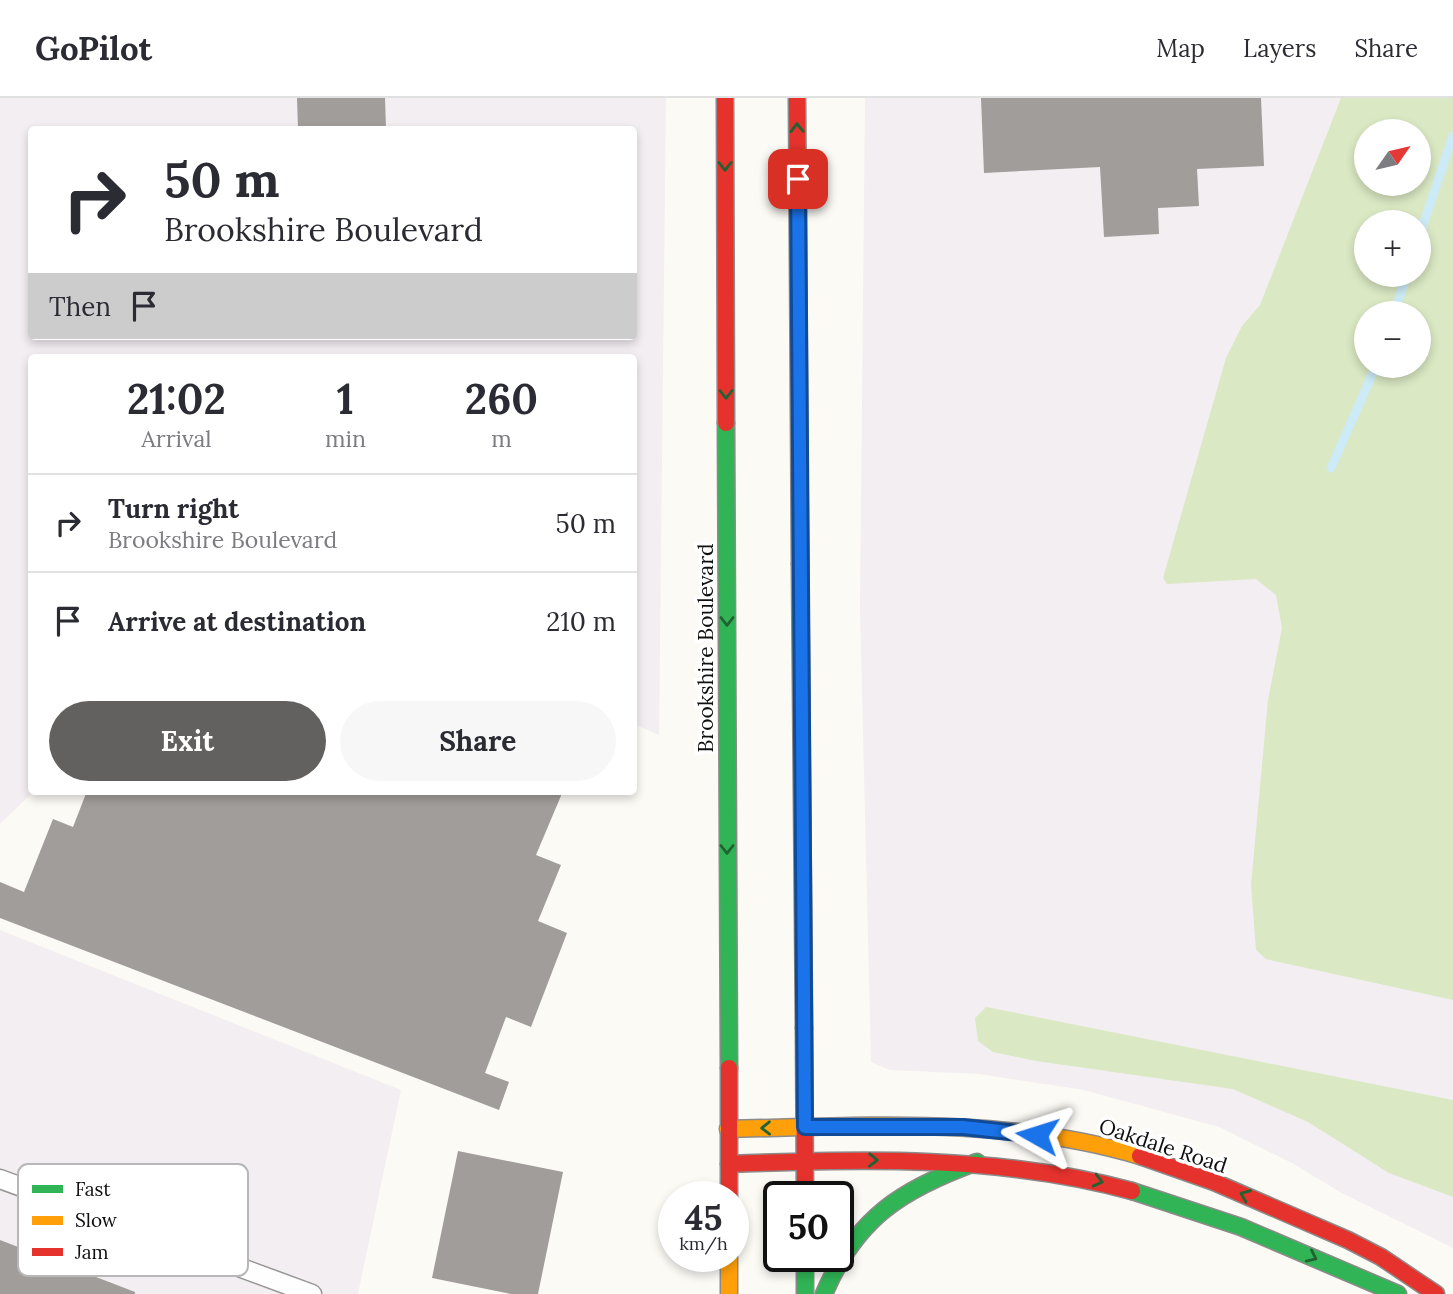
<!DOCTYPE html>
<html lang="en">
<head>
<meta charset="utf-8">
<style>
  body { margin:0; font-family:Lora,serif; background:#f7f7f7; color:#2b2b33; height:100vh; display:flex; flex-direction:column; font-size:26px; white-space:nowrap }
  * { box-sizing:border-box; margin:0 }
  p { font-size:23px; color:#7c7c81 }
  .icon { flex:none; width:38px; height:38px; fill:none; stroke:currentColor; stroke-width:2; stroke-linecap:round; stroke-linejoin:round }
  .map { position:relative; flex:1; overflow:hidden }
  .drawer { position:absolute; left:28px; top:256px; width:609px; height:441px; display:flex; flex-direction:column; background:#fff; border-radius:7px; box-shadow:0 4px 10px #0003 }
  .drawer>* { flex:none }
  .guide { position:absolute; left:28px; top:28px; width:609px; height:214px; border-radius:7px; box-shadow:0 4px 10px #0003; background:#fff; color:#2b2b33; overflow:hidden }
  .needle { width:46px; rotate:56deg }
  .controls { position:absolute; left:1354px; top:21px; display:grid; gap:14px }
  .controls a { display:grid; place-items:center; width:77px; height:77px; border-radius:50%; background:#fff; box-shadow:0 4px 10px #0003; font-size:35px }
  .speed { position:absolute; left:658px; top:1083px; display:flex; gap:14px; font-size:35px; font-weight:700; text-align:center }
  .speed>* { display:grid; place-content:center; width:91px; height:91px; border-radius:50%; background:#fff; box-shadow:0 4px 10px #0003; line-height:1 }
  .speed small { font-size:18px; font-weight:400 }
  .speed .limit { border:4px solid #111; border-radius:10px; background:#fff; color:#111 }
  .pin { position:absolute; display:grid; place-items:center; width:60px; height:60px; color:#fff; margin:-30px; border-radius:14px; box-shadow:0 4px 10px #0006 }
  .me { position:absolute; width:77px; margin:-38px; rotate:276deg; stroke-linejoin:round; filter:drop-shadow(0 0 5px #0008) }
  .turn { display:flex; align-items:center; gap:24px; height:147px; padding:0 21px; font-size:32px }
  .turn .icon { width:91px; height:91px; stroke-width:2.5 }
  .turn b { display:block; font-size:49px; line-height:60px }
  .then { display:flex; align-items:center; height:66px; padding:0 21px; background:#0003; gap:14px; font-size:26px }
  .eta { display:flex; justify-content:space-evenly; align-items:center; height:119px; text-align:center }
  .eta b { font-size:42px; font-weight:800; line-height:49px }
  .primary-button { display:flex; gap:14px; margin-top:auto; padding:14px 21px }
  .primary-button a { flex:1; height:80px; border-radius:42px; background:#626160; color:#fff; font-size:28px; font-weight:800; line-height:80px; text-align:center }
  .primary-button a+a { background:#f7f7f7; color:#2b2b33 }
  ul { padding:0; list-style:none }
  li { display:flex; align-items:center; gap:21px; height:98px; padding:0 21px; border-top:2px solid #e1e1e2 }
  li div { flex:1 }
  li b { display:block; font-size:26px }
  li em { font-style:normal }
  header { display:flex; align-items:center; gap:42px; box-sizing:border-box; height:98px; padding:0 35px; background:#fff; border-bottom:2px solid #e1e1e2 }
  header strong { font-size:33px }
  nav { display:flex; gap:38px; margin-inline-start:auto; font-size:24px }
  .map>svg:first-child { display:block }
  .industrial { fill:#f3eef1; fill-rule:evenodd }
  .forest { fill:#dae8c3; fill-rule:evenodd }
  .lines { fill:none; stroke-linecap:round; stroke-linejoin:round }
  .stream { stroke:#ccebf6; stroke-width:9 }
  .building { fill:#a09d9a }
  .lane-casing { stroke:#969593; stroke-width:21 }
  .fast-casing { stroke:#8c8b89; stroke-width:19 }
  .slow-casing { stroke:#8c8b89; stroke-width:19 }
  .jam-casing { stroke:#8c8b89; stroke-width:19 }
  .lane { stroke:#fffefe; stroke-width:18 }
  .fast { stroke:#30b455; stroke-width:16 }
  .slow { stroke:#ff9f0a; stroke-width:16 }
  .jam { stroke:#e5322d; stroke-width:16 }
  .oneway { stroke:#206232 }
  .route-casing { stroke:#114b97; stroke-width:18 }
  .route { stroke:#1a73e8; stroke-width:12 }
  .labels { text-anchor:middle; stroke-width:7; stroke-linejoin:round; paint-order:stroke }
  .street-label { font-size:21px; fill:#0f0f0f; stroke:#fff }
  .key { fill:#fff; stroke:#b7b7b7; stroke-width:2 }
  .key-label { font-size:19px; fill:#0f0f0f }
</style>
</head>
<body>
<header>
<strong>GoPilot</strong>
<nav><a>Map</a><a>Layers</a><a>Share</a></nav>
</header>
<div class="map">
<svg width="1453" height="1196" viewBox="0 0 1453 1196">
  <rect width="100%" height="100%" fill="#fcfaf5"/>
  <g class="industrial">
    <path d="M0 0H666L659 637 634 626V259H32V693H34L0 726ZM32 32H634V238H32Z"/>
    <polygon points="865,0 1341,0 1234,275 1453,462 1453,1150 1340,1094 1292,1065 1219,1029 1084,992 979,976 890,972 871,964 860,510"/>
    <polygon points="0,832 401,992 358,1196 0,1196"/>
  </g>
  <g class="forest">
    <path d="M1341 0H1453V902L1266 861 1256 852 1251 787 1268 602 1282 530 1276 497 1256 481 1167 486 1163 480 1226 260 1242 228 1260 207ZM1367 33H1419V86H1367ZM1367 124H1419V177H1367ZM1367 215H1419V268H1367Z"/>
    <polygon points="986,909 1453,1002 1453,1099 1389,1075 1308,1024 1233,991 1036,963 993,954 978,943 975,920"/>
  </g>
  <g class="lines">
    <g class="stream">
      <polyline points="1419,139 1453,38"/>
      <polyline points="1394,215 1407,177"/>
      <polyline points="1331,370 1376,268"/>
    </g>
  </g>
  <g class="building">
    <polygon points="297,0 385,0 386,32 298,32"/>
    <polygon points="981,0 1261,0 1264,68 1197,71 1199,108 1158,110 1159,136 1104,139 1100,69 984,75"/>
    <polygon points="87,693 563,693 536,757 561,767 538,823 567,835 531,929 506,919 485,975 509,984 499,1012 0,820 0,784 24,794 53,721 73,729"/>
    <polygon points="458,1053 563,1074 538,1196 511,1196 432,1180"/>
    <polygon points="0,1142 135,1194 135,1196 0,1196"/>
  </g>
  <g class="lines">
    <g class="lane-casing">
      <polyline id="lane" points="0,1081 312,1196"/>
    </g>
    <g class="fast-casing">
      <g id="fast">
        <polyline points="726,325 729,970"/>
        <polyline points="800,466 804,930"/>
        <polyline points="1132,1093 1241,1129 1398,1196"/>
        <polyline points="805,1158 805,1196"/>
        <path d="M824 1196C856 1120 902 1091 977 1064"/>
      </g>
    </g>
    <g class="slow-casing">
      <g id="slow">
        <path d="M728 1031C866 1028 1007 1018 1140 1058"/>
        <polyline points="729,1158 729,1196"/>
      </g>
    </g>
    <g class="jam-casing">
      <g id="jam">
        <polyline points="725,0 726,325"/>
        <polyline points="797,0 800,466"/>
        <polyline points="804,930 805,1099"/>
        <polyline points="729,970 729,1099"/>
        <polyline points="1140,1058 1214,1084 1348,1142 1381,1159 1436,1196"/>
        <path d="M729 1066C864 1061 1000 1057 1132 1093"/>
      </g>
    </g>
    <use href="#lane" class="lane"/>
    <use href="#fast" class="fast"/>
    <use href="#slow" class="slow"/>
    <use href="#jam" class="jam"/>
  </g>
  <defs><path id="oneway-chevron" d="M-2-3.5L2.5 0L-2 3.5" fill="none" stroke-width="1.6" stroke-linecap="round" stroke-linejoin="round" transform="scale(1.75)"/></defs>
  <g class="oneway">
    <use href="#oneway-chevron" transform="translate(797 30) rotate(-91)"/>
    <use href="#oneway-chevron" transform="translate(725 68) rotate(90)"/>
    <use href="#oneway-chevron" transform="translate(726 296) rotate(90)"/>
    <use href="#oneway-chevron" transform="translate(727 523) rotate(90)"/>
    <use href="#oneway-chevron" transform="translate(727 751) rotate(90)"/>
    <use href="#oneway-chevron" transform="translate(766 1030) rotate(179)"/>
    <use href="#oneway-chevron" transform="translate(873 1062) rotate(1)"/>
    <use href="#oneway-chevron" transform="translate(1098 1083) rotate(14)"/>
    <use href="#oneway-chevron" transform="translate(1245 1097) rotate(-158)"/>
    <use href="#oneway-chevron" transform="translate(1312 1159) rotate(25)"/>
  </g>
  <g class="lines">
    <g class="route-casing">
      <polyline id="route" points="798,81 805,1029 963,1029 1037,1037"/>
    </g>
    <use href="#route" class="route"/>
  </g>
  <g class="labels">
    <g class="street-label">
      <text transform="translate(706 550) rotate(-90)" y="7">Brookshire Boulevard</text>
      <text transform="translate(1163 1048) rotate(18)" y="7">Oakdale Road</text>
    </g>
  </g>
  <rect x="18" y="1066" width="230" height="112" rx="10" class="key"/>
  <rect x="32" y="1087" width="31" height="8" fill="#30b455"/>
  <rect x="32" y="1118" width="31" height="9" fill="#ff9f0a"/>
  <rect x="32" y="1150" width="31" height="8" fill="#e5322d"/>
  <g class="key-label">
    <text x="75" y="1098">Fast</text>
    <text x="75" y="1129">Slow</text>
    <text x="75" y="1161">Jam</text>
  </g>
</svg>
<div class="controls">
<a><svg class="needle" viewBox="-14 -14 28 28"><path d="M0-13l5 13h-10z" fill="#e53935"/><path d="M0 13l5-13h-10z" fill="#7c7c81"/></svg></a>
<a>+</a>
<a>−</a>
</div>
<div class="speed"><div>45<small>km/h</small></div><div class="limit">50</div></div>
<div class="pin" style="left:798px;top:81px;background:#d93025"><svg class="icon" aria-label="arrive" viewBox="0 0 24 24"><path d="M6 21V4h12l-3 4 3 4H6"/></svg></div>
<svg class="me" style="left:1037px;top:1037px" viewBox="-20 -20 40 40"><path d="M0-17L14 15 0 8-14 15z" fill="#1a73e8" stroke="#fff" stroke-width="4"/></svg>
<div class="guide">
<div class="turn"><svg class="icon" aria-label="right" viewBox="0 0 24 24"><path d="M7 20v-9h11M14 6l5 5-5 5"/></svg><div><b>50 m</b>Brookshire Boulevard</div></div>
<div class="then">Then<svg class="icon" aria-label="arrive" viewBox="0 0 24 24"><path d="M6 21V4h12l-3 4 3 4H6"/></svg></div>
</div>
<section class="drawer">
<div class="eta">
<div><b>21:02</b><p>Arrival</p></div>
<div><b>1</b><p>min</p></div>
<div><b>260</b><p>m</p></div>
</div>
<ul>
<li><svg class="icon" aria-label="right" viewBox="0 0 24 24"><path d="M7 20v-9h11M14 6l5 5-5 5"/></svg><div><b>Turn right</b><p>Brookshire Boulevard</p></div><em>50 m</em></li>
<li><svg class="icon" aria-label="arrive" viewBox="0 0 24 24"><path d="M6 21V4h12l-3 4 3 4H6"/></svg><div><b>Arrive at destination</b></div><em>210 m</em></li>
</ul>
<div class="primary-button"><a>Exit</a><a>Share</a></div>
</section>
</div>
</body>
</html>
